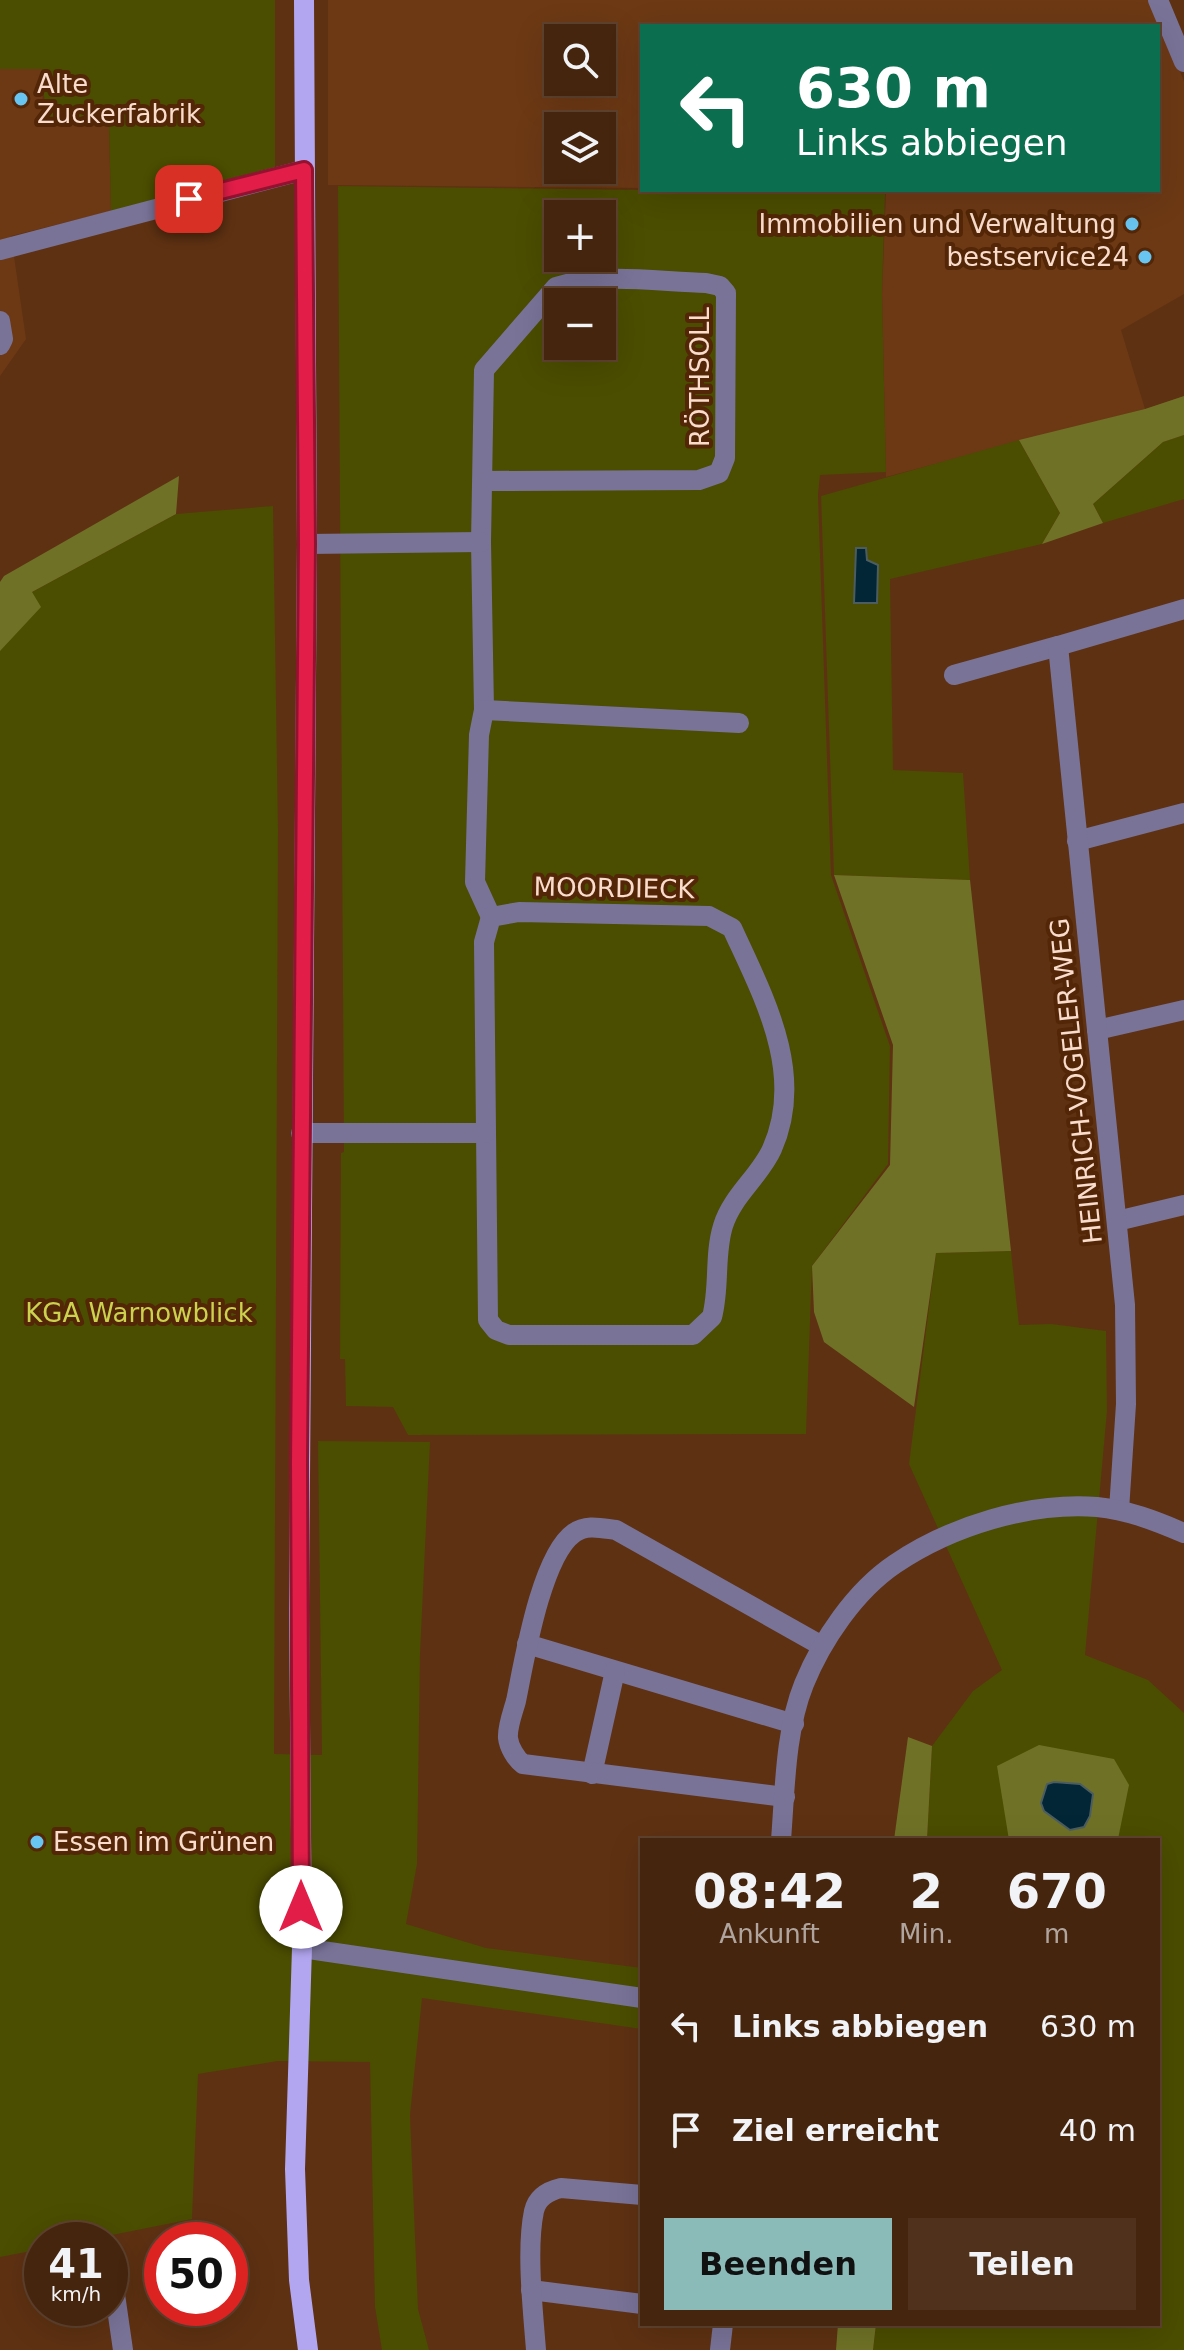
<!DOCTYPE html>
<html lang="de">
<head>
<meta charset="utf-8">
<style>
  body { margin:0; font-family:"DejaVu Sans",sans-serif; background:#50311c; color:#f1f3f6; height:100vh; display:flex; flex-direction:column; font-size:30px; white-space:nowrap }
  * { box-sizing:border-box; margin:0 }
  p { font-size:26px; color:#b0a59e }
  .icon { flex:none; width:44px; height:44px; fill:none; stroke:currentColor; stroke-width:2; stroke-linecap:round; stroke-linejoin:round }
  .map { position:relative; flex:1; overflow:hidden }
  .sheet { position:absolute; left:640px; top:1838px; width:520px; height:488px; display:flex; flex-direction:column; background:#46250e; border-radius:0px; box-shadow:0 8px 32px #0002,0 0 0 2px #5e422e }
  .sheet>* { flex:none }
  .hud { position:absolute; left:640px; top:24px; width:520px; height:168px; border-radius:0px; box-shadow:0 8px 32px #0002,0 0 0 2px #5e422e; background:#0b6e4f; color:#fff; overflow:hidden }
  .fabs { position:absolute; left:544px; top:24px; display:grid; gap:16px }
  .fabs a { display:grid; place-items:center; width:72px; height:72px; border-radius:0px; background:#46250e; box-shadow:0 8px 32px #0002,0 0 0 2px #5e422e; font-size:40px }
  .speed { position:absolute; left:24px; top:2222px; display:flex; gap:16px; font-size:40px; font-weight:700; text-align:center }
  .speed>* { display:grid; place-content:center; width:104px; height:104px; border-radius:50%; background:#46250e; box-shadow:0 8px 32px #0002,0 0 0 2px #5e422e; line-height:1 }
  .speed small { font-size:20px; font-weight:400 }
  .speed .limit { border:12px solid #d22; background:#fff; color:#111 }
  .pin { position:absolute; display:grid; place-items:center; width:68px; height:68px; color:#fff; margin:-34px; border-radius:16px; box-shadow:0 4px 12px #0006 }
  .me { position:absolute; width:88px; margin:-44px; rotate:0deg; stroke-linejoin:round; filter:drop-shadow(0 0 6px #0008) }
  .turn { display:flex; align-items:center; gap:28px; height:168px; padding:0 24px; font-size:36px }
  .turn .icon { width:104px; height:104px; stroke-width:2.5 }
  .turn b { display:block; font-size:56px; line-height:68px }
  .eta { display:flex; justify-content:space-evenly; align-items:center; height:136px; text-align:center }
  .eta b { font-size:48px; font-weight:800; line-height:56px }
  .action { display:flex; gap:16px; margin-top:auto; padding:16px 24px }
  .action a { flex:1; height:92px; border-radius:0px; background:#8bbbb9; color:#111; font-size:32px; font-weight:800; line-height:92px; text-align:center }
  .action a+a { background:#50311c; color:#f1f3f6 }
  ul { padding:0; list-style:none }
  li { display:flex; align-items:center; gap:24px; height:104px; padding:0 24px }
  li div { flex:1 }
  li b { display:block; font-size:30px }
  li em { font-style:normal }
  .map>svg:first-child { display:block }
  .built { fill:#6d3915; fill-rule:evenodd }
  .green { fill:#4b4d00; fill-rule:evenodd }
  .forest { fill:#6f7226 }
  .water { fill:#022635; stroke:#4c5d62; stroke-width:2 }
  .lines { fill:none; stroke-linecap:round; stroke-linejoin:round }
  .minor { stroke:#797398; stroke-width:20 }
  .major { stroke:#b3a6f0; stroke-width:20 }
  .route-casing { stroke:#92132f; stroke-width:20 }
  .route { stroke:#e11d48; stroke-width:14 }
  .poi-dot { fill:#68c4f0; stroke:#522606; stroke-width:3 }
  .labels { text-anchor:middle; stroke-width:8; stroke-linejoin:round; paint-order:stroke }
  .poi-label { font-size:26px; fill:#f9dccc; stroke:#522606; text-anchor:start }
  .street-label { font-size:26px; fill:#f9dccc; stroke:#522606 }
  .park-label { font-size:26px; fill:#ccd24d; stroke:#522606 }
</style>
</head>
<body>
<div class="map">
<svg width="1184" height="2350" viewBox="0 0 1184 2350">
  <rect width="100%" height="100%" fill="#5e3112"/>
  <g class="built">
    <path d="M328 0H1149L1184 81V294L1121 330 1145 409 886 477 882 293 886 193 828 190H1158V26H642V188L328 185ZM558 38H602V82H558ZM558 126H602V170H558Z"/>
    <polygon points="0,69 42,69 43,123 109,124 111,211 11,236 26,339 0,376"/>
  </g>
  <g class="green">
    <polygon points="0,0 275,0 275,168 111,211 109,124 46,121 42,69 0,69"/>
    <path d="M338 186 885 193 882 293 886 472 820 475 818 495 831 875 890 1046 888 1164 812 1266 806 1434 408 1435 393 1407 346 1406 345 1359H340L341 1153 344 1152ZM558 214H602V258H558ZM558 302H602V346H558Z"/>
    <polygon points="1184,435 1184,499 1103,523 1093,504 1163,442"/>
    <polygon points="1019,440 1060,513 1042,544 890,579 893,770 963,773 970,880 834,875 821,496"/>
    <polygon points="273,506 278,831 274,1754 322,1755 318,1441 430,1442 420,1654 417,1864 406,1924 486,1948 642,1968 642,2029 422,1998 410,2115 418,2309 429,2350 382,2350 375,2307 370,2062 278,2061 198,2074 192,2219 87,2240 42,2240 42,2249 0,2257 0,633 32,592 176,514"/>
    <polygon points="1011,1251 1019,1325 1051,1324 1106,1331 1107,1411 1085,1655 1148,1680 1184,1713 1184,2350 873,2350 876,2324 1158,2324 1158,1840 927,1840 932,1746 973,1691 1002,1670 909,1464 936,1253"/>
  </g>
  <g class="forest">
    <polygon points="1184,396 1184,435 1163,442 1093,504 1103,523 1042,544 1060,513 1019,440 1145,409"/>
    <polygon points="179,476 176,514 32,592 41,607 0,651 0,582 4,576"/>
    <polygon points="834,875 970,880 1011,1251 936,1253 914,1407 824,1342 814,1312 812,1266 890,1165 893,1045"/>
    <polygon points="908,1737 932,1746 927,1840 894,1840"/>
    <polygon points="1039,1745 1114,1759 1129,1785 1118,1839 1009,1840 997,1766"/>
    <polygon points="838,2324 876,2324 873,2350 836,2350"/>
  </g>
  <g class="water">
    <polygon points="856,548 866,548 867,560 878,565 877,603 854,603"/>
    <polygon points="1054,1782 1080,1784 1093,1794 1090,1816 1084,1827 1070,1830 1044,1811 1041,1803 1047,1784"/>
  </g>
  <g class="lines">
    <g class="minor">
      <polyline points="1158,0 1184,62"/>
      <polyline points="0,250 304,170"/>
      <polyline points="0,321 3,339 0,345"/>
      <path d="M483 481 699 480 719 473 725 458 726 293 720 286 706 283C659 282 601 272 556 287L484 370 481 542 484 710 479 735 475 882 491 917"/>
      <polyline points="307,544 481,542"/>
      <polyline points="954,675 1058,646"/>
      <polyline points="484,710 739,723"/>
      <polyline points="1077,841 1184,813"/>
      <path d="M519 912 709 916 732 928C763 996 806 1073 772 1149 760 1176 732 1196 723 1226 714 1255 720 1287 712 1317L693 1335H509L496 1330 488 1320 484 942 491 917Z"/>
      <polyline points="1097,1030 1184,1010"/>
      <polyline points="301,1133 485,1133"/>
      <polyline points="1117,1221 1184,1205"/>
      <polyline points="1119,1510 1126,1404 1125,1305 1058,646 1184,609"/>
      <polyline points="527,1644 794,1724"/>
      <polyline points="592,1774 615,1671"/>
      <path d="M785 1797 523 1764C516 1759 509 1747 508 1738 507 1727 513 1712 516 1701 524 1662 541 1556 574 1533 586 1524 601 1528 616 1530L822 1646"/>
      <path d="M781 1840C785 1790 785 1731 804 1684 822 1640 855 1591 895 1564 951 1526 1029 1502 1097 1507 1128 1510 1156 1521 1184 1533"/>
      <polyline points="302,1948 642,1998"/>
      <polyline points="110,2260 123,2350"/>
      <polyline points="531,2290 642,2304"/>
      <path d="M536 2350C533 2311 526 2249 534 2211 537 2198 548 2191 561 2188L642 2195"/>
      <polyline points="720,2350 723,2324"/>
    </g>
    <polyline class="major" points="304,0 307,544 299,1609 302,1948 295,2169 299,2280 308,2350"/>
  </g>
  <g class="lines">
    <g class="route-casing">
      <polyline id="route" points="189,199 304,170 307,544 299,1462 301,1907"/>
    </g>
    <use href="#route" class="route"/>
  </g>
  <g class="poi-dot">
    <circle cx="21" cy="99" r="8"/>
    <circle cx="1132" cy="224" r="8"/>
    <circle cx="1145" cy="257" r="8"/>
    <circle cx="37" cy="1842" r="8"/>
  </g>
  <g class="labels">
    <g class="poi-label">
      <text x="37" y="93">Alte<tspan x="37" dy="30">Zuckerfabrik</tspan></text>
      <text x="1116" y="233" text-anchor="end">Immobilien und Verwaltung</text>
      <text x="1129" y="266" text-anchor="end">bestservice24</text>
      <text x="53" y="1851">Essen im Grünen</text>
    </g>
    <g class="street-label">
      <text transform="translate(700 377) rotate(-90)" y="9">RÖTHSOLL</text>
      <text transform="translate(614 888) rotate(1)" y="9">MOORDIECK</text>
      <text transform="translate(1076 1081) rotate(-96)" y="9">HEINRICH-VOGELER-WEG</text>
    </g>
    <g class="park-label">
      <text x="139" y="1322">KGA Warnowblick</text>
    </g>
  </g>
</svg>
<div class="fabs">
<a><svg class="icon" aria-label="search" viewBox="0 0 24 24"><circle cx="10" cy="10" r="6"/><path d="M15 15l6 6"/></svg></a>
<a><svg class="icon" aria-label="layers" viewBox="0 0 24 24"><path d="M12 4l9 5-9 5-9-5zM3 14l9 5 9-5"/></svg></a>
<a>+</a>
<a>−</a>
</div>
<div class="speed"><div>41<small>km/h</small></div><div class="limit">50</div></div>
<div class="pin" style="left:189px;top:199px;background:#d93025"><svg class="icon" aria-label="arrive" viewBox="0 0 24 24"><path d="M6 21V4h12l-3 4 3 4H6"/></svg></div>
<svg class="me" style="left:301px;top:1907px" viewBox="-20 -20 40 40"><circle r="19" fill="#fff"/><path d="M0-13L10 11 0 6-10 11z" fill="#e11d48"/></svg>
<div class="hud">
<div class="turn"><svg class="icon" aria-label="left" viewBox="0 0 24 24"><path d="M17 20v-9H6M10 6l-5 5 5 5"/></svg><div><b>630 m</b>Links abbiegen</div></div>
</div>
<section class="sheet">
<div class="eta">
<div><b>08:42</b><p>Ankunft</p></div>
<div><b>2</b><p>Min.</p></div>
<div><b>670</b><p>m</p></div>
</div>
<ul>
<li><svg class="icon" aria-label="left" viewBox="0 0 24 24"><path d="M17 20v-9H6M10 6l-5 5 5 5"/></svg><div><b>Links abbiegen</b></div><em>630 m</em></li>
<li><svg class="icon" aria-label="arrive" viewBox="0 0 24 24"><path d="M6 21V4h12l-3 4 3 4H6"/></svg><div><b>Ziel erreicht</b></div><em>40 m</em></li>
</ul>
<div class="action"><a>Beenden</a><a>Teilen</a></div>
</section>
</div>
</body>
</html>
